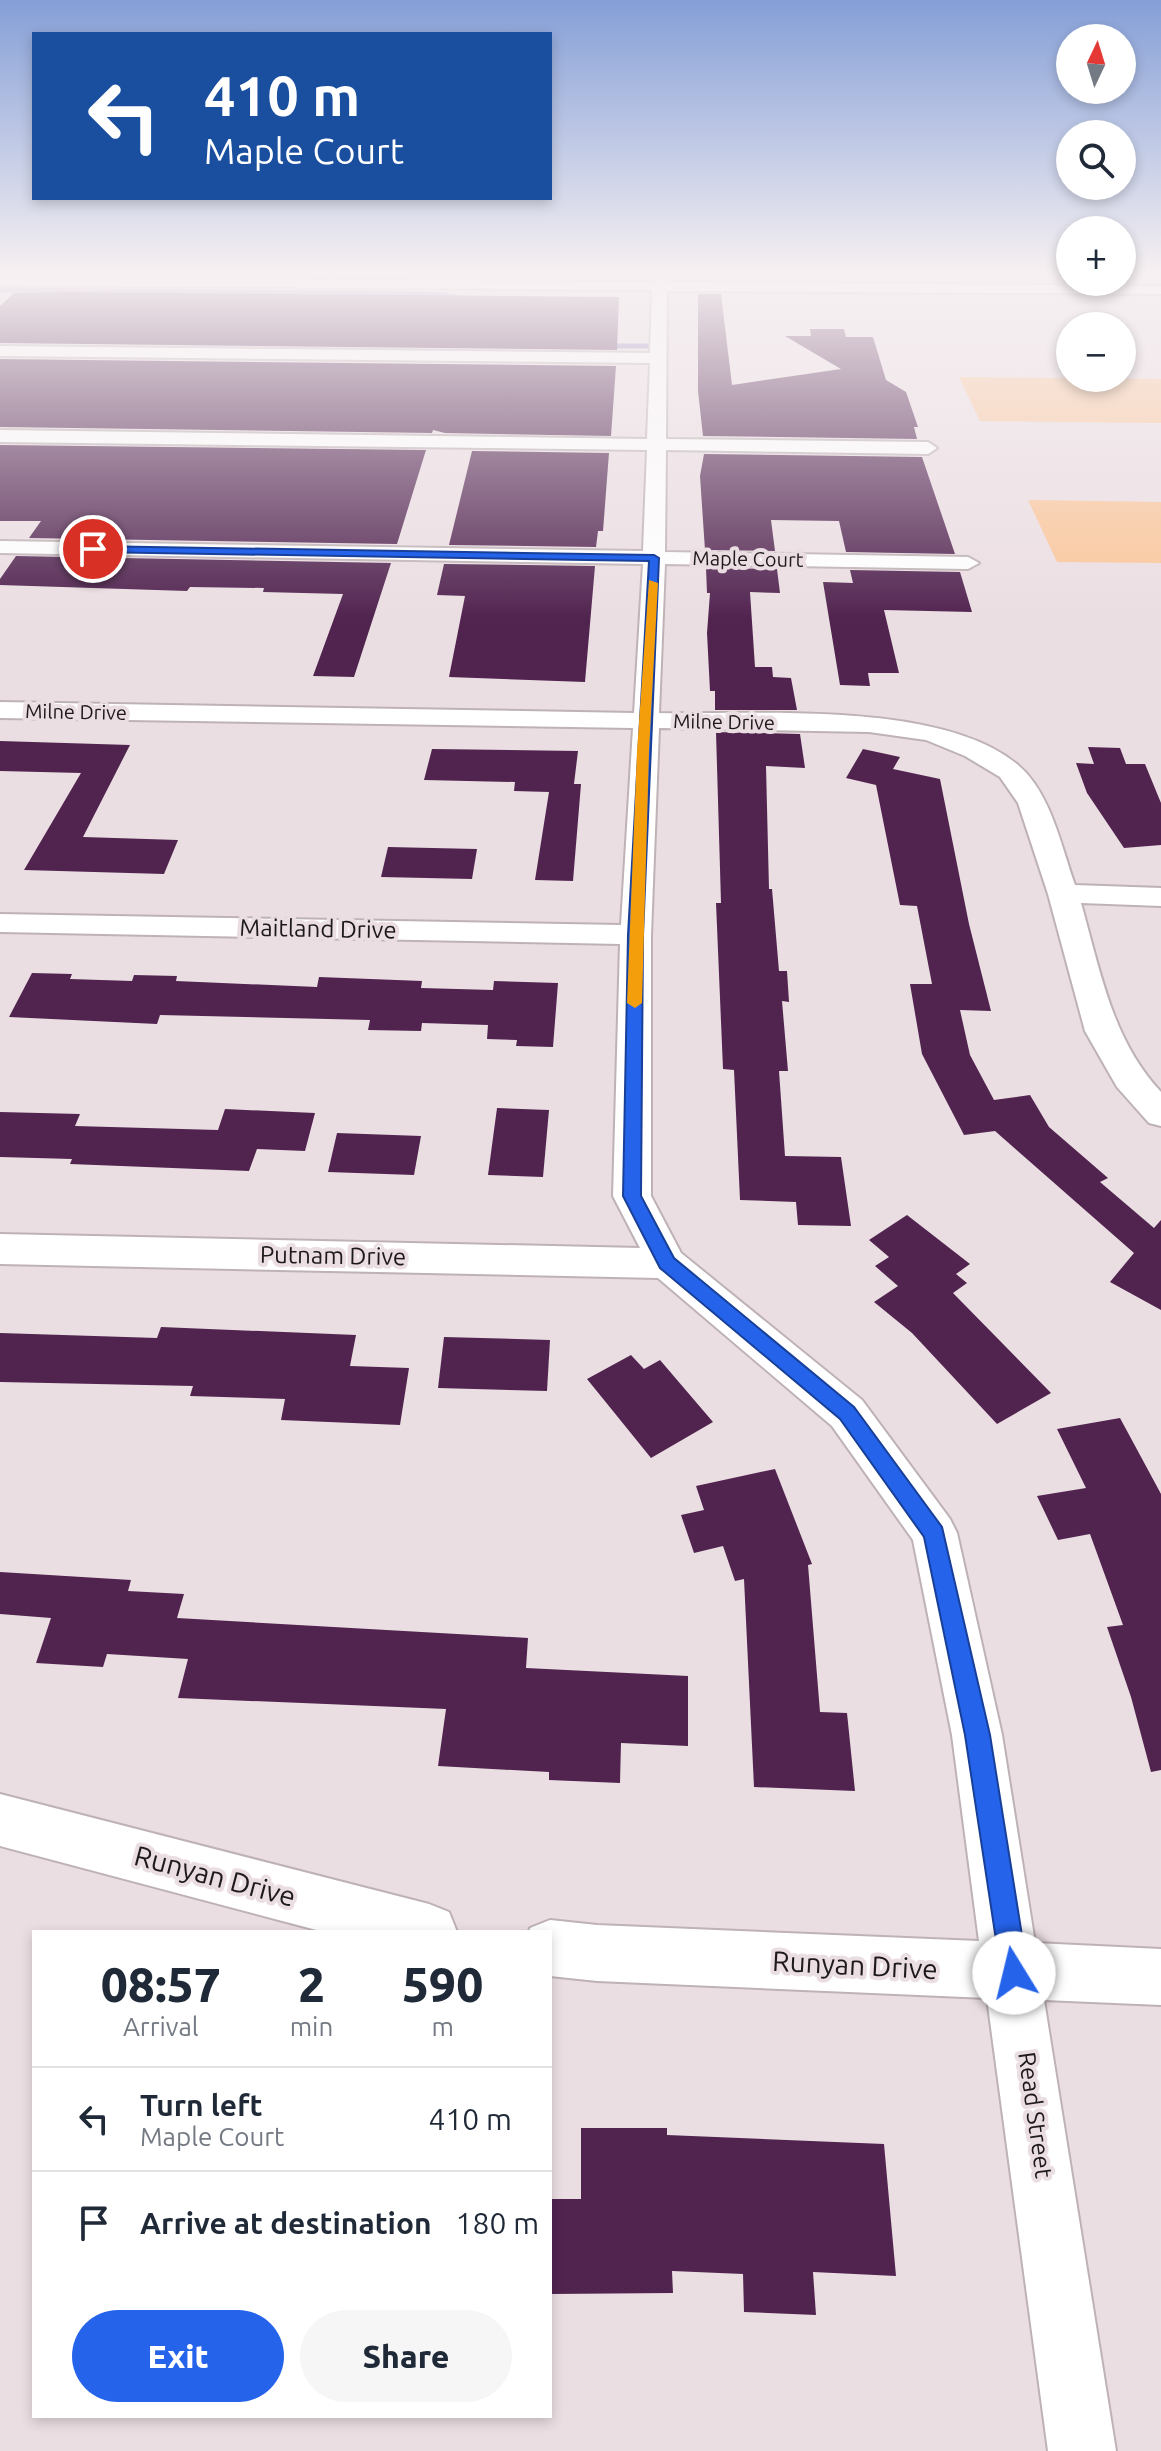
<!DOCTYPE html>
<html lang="en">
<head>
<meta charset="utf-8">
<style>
  body { margin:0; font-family:Ubuntu,sans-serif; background:#f6f6f7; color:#1f2937; height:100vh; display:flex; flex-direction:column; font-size:30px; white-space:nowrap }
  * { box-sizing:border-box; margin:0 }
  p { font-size:26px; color:#747a83 }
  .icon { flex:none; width:44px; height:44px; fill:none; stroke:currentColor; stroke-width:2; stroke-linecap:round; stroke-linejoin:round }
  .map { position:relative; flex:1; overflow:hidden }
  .drawer { position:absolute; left:32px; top:1930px; width:520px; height:488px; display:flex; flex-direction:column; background:#fff; border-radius:0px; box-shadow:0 4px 12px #0003 }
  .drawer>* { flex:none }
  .banner { position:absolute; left:32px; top:32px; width:520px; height:168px; border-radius:0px; box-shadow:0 4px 12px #0003; background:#1a4fa0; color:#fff; overflow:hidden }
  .needle { width:52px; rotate:4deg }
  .controls { position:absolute; left:1056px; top:24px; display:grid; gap:16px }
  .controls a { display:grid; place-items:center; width:80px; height:80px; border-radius:50%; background:#fff; box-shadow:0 4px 12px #0003; font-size:40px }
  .pin { position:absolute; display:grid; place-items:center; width:68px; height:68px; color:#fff; margin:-34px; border:4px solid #fff; border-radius:50%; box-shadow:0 2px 8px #0007 }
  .me { position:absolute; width:88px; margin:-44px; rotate:351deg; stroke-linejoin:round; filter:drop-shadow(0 0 6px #0008) }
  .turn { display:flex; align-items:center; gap:28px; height:168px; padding:0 40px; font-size:36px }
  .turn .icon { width:104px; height:104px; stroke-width:2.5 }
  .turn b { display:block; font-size:56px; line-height:68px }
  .eta { display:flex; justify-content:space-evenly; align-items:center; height:136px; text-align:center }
  .eta b { font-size:48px; font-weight:800; line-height:56px }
  .action { display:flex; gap:16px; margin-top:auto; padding:16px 40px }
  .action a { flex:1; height:92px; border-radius:48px; background:#2563eb; color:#fff; font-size:32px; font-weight:800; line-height:92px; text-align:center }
  .action a+a { background:#f6f6f7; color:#1f2937 }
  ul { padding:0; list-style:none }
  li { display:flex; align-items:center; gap:24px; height:104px; padding:0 40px; border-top:2px solid #e0e1e3 }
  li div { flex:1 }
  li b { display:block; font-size:30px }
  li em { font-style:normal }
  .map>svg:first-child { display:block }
  .green { fill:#fac598 }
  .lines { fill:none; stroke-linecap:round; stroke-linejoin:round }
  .stream { stroke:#907fbd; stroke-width:5 }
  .building { fill:#512450 }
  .minor-casing { stroke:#beb2b5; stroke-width:4 }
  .minor { fill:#fff; fill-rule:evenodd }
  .route { fill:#2563eb; stroke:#184099; stroke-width:2 }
  .slow { fill:#f59e0b }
  .labels { text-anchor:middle; stroke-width:8; stroke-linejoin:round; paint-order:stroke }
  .far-street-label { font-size:20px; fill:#1e191b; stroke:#ebdee2 }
  .street-label { font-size:24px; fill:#1e191b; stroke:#ebdee2 }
  .near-street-label { font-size:28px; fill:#1e191b; stroke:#ebdee2 }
</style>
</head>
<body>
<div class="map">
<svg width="1161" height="2451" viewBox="0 0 1161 2451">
  <rect width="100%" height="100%" fill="#ebdee2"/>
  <g class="green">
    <polygon points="959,377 1161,379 1161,423 980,421"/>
    <polygon points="1028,500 1161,502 1161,563 1057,562"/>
  </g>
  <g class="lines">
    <g class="stream">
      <polyline points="0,290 437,294 461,298"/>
      <polyline points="603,346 647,346"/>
    </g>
  </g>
  <g class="building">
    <polygon points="73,292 619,297 617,350 0,343 0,306 14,293"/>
    <polygon points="698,294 721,294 732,385 841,369 785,336 811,336 810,329 844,329 846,337 873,337 886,380 906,392 918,427 914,427 917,439 703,436 698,391"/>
    <polygon points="0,359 616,366 611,436 445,433 433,430 432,433 0,427"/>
    <polygon points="0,445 426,450 397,544 29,538 41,521 0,521"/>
    <polygon points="472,451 609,453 603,531 598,531 596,547 449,545"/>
    <polygon points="704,454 922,457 955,554 846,552 839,521 771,520 775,551 705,550 700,476"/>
    <polygon points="16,556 391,563 354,677 313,676 343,594 263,592 264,588 190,587 187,591 0,585 0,579"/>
    <polygon points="444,564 595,566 585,682 449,677 465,596 437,595"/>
    <polygon points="706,568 777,569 780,593 750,592 755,667 772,667 773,677 791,678 797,710 715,710 715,691 710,691 707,633 710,593 707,593"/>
    <polygon points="850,570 960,572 972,612 884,610 899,673 868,673 870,686 840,685 823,582 853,583"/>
    <polygon points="716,732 800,734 805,768 766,766 769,889 772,889 779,971 787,971 789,1002 782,1001 788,1071 779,1071 785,1156 841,1157 851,1226 798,1225 796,1202 740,1200 734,1070 723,1069 716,903 721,903"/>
    <polygon points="0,741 130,745 83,837 178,840 164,874 24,870 81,773 0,771"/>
    <polygon points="1088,747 1120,748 1126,764 1145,764 1161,803 1161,845 1124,848 1087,793 1076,763 1094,764"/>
    <polygon points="432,749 578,751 574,784 581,784 573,881 535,880 549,792 514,791 515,782 424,780"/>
    <polygon points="863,749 900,757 893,769 940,779 969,924 991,1011 960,1010 970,1055 994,1100 1030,1095 1049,1127 1108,1178 1100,1182 1154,1228 1161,1220 1161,1310 1110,1282 1134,1253 995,1131 964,1135 922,1054 910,984 932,984 917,906 900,905 876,785 846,778"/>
    <polygon points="388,847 477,849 472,879 381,877"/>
    <polygon points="32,973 72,974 70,979 132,981 134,975 177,976 176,981 317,987 319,977 422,981 421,988 493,990 494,981 558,983 553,1047 516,1046 517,1040 487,1039 488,1025 422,1023 421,1031 368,1030 370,1020 160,1015 157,1024 9,1017"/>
    <polygon points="497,1108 549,1110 543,1177 488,1175"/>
    <polygon points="225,1109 315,1113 305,1151 257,1149 249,1171 70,1164 72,1159 0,1157 0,1112 80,1114 75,1126 218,1130"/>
    <polygon points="337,1133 421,1136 414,1175 328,1172"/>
    <polygon points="907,1215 970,1264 956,1274 967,1283 953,1293 1051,1393 997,1424 912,1333 874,1302 898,1286 875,1266 889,1257 869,1240"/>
    <polygon points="161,1327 356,1335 350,1366 409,1368 400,1425 281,1420 285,1399 190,1396 193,1386 0,1382 0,1333 157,1338"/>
    <polygon points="444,1337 550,1340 547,1391 438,1388"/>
    <polygon points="631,1355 644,1369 660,1360 713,1422 651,1458 587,1379"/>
    <polygon points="1120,1418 1161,1494 1161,1770 1151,1772 1131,1697 1107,1627 1123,1625 1090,1534 1058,1540 1037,1496 1086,1488 1057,1429"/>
    <polygon points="775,1469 812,1564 808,1565 820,1712 847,1713 855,1791 754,1787 744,1579 735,1581 723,1546 694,1553 681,1515 704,1510 696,1486"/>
    <polygon points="0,1572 131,1580 128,1591 184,1594 177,1618 528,1638 526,1668 688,1676 688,1746 621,1743 620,1783 549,1780 549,1772 438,1766 446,1709 178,1698 188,1659 107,1654 103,1667 36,1663 51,1618 0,1614"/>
    <polygon points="581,2128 667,2128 667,2135 884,2144 896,2276 813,2272 816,2315 744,2312 743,2274 672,2271 673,2293 550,2294 550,2199 581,2199"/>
  </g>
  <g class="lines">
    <g class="minor-casing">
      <g id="minor">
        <path d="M653 275H667V282L1161 286V294L667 291 666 439 928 442 937 448 928 454 666 450 665 552 968 557 979 563 968 569 665 564 659 713C757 715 941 700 1018 765 1051 793 1061 846 1075 885L1161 888V906L1081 903C1100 970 1112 1040 1161 1092V1126L1149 1123 1117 1087 1085 1031 1048 894 1018 803 1000 777 965 756 926 740 869 732 659 728 651 935V1196L681 1253 862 1400 950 1519 957 1533 1002 1735 1035 1943 1161 1949V2005L1044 2000 1116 2451H1048L987 1998 597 1981 550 1976V1932H529L530 1928 550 1920 597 1925 979 1941 952 1735 913 1540 832 1426 658 1278 0 1264V1234L640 1248 613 1196 620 944 0 932V914L621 925 633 728 0 718V702L634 713 643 564 0 553V541L643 551 647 450 0 442V430L647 439 650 363 0 356V346L650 353 652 290 0 285V277L653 282Z"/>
        <polygon points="0,1794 429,1904 449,1912 457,1932 324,1932 0,1846"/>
      </g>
    </g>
    <use href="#minor" class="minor"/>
  </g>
  <linearGradient id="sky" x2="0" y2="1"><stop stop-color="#859fd7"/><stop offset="0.44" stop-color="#f6f0f2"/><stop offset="1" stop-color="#f6f0f2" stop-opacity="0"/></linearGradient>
  <rect width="1161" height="618" fill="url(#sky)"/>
  <polygon class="route" points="90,546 654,555 659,558 643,935 641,1196 674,1258 854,1407 942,1527 990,1735 1028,1973 1024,1982 1014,1986 1005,1982 1001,1973 965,1735 924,1537 840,1419 660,1268 623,1196 628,935 649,561 93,552 90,551"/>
  <polygon class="slow" points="649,580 658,583 649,751 642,1003 635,1008 627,1003 637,751"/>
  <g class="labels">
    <g class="far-street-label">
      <text transform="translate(748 559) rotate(1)" y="7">Maple Court</text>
      <text transform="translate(76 712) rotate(1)" y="7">Milne Drive</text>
      <text transform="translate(724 722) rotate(1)" y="7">Milne Drive</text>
    </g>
    <g class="street-label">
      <text transform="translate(318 929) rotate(1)" y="8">Maitland Drive</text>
      <text transform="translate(333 1256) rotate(1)" y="8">Putnam Drive</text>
      <text transform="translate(1035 2115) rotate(82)" y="8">Read Street</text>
    </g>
    <g class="near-street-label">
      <text transform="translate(215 1876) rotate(15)" y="10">Runyan Drive</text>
      <text transform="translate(855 1965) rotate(3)" y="10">Runyan Drive</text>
    </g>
  </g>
</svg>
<div class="controls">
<a><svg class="needle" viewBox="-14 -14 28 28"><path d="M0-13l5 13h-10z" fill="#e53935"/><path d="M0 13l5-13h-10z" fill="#747a83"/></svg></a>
<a><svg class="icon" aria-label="search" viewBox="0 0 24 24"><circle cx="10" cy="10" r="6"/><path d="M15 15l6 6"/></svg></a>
<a>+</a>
<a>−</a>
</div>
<div class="pin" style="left:93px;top:549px;background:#d93025"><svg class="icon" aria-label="arrive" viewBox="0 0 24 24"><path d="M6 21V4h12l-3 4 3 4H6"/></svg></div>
<svg class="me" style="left:1014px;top:1973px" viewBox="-20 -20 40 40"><circle r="19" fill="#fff"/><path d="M0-13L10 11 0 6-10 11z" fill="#2563eb"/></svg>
<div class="banner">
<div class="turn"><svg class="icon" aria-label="left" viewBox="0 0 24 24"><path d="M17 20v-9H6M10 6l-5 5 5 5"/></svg><div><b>410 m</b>Maple Court</div></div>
</div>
<section class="drawer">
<div class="eta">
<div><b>08:57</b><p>Arrival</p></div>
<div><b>2</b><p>min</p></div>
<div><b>590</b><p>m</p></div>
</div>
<ul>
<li><svg class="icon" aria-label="left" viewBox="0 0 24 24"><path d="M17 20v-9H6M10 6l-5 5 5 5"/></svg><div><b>Turn left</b><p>Maple Court</p></div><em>410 m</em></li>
<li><svg class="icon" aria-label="arrive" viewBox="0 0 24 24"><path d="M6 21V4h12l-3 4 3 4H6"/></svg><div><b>Arrive at destination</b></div><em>180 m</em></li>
</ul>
<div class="action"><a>Exit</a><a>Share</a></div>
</section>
</div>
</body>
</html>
